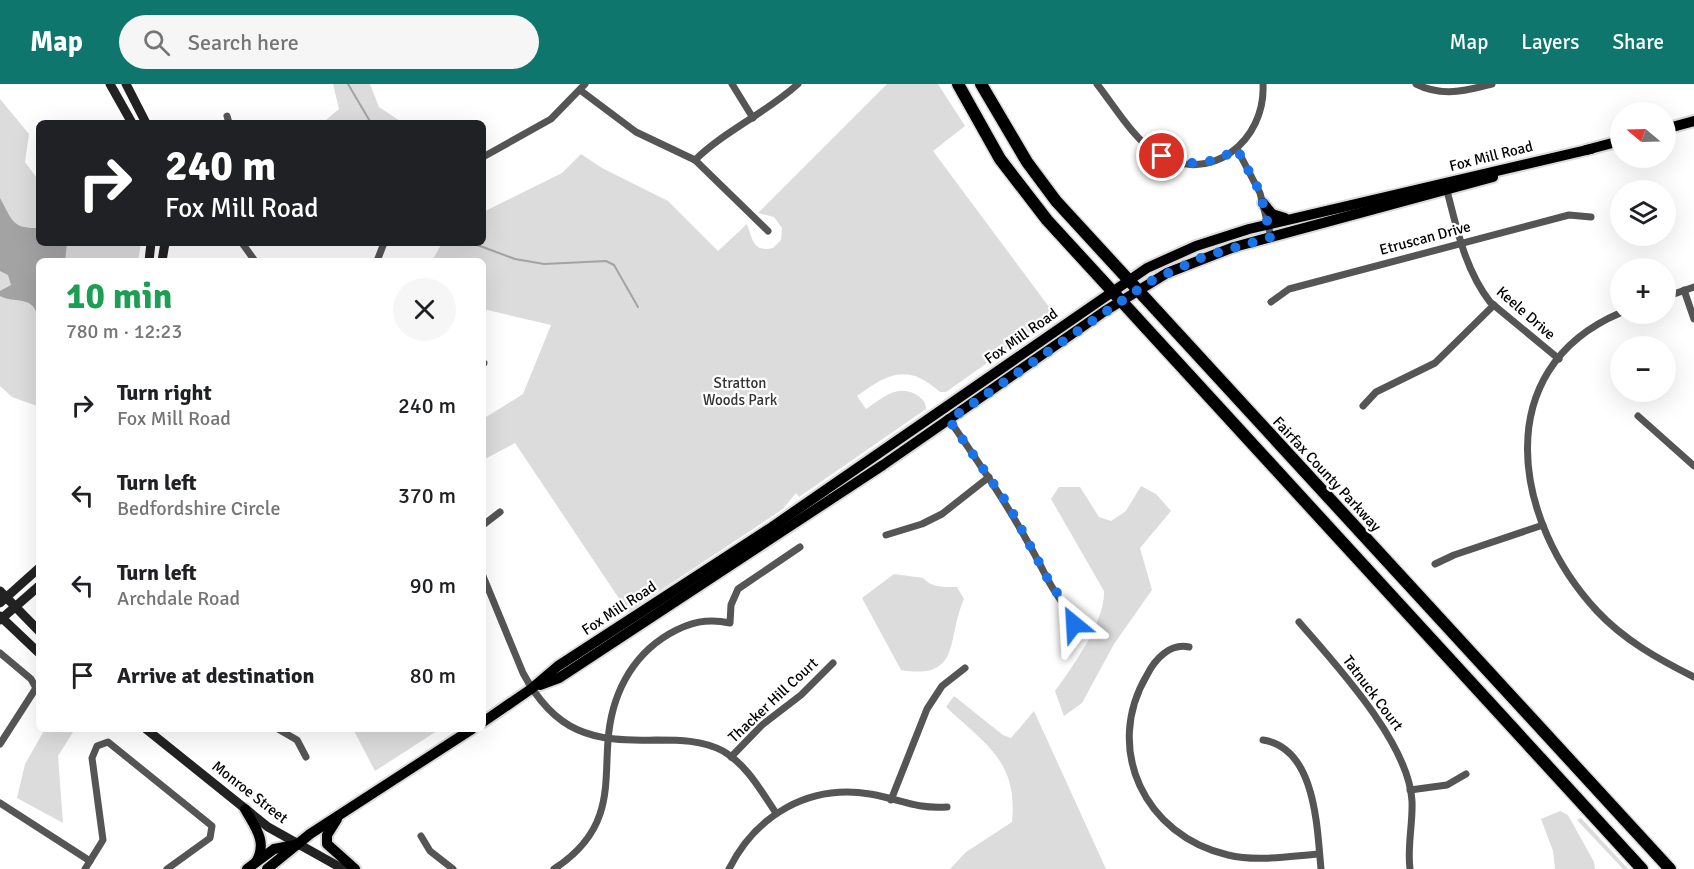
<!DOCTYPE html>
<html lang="en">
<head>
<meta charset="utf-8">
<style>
  body { margin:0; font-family:Signika,sans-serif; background:#f6f6f6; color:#202124; height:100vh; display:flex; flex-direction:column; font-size:22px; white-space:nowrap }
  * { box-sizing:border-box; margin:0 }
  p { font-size:20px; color:#757577 }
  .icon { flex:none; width:33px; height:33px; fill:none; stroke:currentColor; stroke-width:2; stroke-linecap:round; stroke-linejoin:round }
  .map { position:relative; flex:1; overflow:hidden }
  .panel { position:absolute; left:36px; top:174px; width:450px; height:474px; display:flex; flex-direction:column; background:#fff; border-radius:9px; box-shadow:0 6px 24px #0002 }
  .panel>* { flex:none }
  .hud { position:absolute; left:36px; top:36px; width:450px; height:126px; border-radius:9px; box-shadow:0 6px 24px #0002; background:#202124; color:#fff; overflow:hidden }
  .needle { width:39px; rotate:289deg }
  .controls { position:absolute; left:1610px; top:18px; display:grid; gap:12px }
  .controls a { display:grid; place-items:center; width:66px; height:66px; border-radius:50%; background:#fff; box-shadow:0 6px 24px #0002; font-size:30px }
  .pin { position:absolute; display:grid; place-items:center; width:51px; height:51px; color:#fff; margin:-26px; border:3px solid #fff; border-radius:50%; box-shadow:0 2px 6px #0007 }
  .me { position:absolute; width:66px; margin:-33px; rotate:333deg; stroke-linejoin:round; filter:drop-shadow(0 0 4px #0008) }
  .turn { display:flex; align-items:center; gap:21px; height:126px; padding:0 30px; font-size:27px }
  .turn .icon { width:78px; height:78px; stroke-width:2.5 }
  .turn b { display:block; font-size:42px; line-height:51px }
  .round { display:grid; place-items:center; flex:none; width:63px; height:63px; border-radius:32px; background:#f6f6f6 }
  .overview { display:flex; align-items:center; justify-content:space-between; height:102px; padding:0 30px }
  h1 { font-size:36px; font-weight:700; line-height:45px; color:#1e9e55 }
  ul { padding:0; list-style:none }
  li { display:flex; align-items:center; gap:18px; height:90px; padding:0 30px }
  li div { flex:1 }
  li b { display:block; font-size:22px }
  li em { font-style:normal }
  header { display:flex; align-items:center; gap:36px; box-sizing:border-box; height:84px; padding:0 30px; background:#0f766e; color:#fff }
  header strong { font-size:28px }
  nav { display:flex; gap:33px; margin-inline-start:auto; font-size:21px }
  .search { width:420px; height:54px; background:#f6f6f6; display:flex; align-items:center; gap:15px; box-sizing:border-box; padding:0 21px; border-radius:33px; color:#757577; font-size:22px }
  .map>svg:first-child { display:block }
  .green { fill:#dcdcdc }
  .water { fill:#a3a3a3 }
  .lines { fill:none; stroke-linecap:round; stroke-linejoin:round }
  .stream { stroke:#a3a3a3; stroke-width:2 }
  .primary-casing { stroke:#dbdbdb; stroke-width:14 }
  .highway-casing { stroke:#dbdbdb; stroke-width:15 }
  .street { stroke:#555; stroke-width:7 }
  .secondary { stroke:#222; stroke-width:9 }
  .primary { stroke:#000; stroke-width:10 }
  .highway { stroke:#000; stroke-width:12 }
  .route { stroke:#1a73e8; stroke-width:10; stroke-dasharray:0 18 }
  .labels { text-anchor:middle; stroke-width:4.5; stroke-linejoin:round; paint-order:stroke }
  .street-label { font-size:15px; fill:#000; stroke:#fff }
  .park-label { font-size:15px; fill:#333; stroke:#fff }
</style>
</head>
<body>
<header>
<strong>Map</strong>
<div class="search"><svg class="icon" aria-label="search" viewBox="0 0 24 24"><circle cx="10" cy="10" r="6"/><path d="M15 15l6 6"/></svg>Search here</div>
<nav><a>Map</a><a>Layers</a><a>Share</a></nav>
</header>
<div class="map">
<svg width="1694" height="785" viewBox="0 0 1694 785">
  <rect width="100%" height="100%" fill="#fff"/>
  <g class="green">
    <polygon points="333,0 370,0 379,23 403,39 328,39 326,36 339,25"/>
    <path d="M887 0H938L965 42 933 67 1055 231 946 308H940C908 279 888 289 857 312L866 325C881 315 896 300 915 310 922 314 926 318 926 325L799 413 796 409 783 425 628 528 515 359 483 376V335L523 310 551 241 483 225V177H432L442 159H483V128L562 89 581 70 602 84 668 117 718 167 747 140C752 154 753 169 773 164L781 156 782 144 774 133 758 129Z"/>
    <polygon points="0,15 29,50 25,78 39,97 39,159 141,159 138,177 39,177 37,322 12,313 0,302"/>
    <path d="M1141 402 1156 410 1171 427 1140 464 1152 506 1114 560 1082 619 1064 632 1055 607C1073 582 1105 538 1104 507L1051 415 1059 403H1080L1099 433 1111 437 1126 427Z"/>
    <path d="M894 490 923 494C932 504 944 503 957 503L964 515C946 556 962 596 901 586L862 514Z"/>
    <path d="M954 612 1003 651 1011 654 1034 627 1106 785H950L966 768 1012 738C1018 677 986 661 946 623Z"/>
    <polygon points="45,645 75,645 58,672 63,739 17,714 25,680"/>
    <polygon points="353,645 440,645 375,687"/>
    <polygon points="1560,727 1568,731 1594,778 1595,785 1555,785 1553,767 1541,735"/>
    <polygon points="1581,734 1582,735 1628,785 1623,785 1577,736"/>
  </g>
  <path class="water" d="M0 114C12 135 11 145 39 144V159H67L65 177H39V242C37 208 17 221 0 212V207L11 201 8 191 0 187Z"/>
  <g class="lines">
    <g class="stream">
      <polyline points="348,0 371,39"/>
      <polyline points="472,159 515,175 544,180 606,177 614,181 638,223"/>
    </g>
    <g class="primary-casing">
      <g id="primary">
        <polyline points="1665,45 1694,37"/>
        <polyline points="1586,66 1620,57"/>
        <polyline points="1263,119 1272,130 1285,134"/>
        <polyline points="540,601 559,594 883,381 1105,227 1167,189 1234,163 1493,93"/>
        <polyline points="483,638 531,605 558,582 769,445 1147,184 1196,162 1249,145 1591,65"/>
        <path d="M245 725C255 743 268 758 256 778"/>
        <polyline points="337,735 327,751 327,760 355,785"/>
        <polyline points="247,785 274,765 295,761"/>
        <polyline points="267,785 310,750 472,645"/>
      </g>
    </g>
    <g class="highway-casing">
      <g id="highway">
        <polyline points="958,0 1000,75 1047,136 1642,785"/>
        <polyline points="981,0 1027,78 1056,117 1670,785"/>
      </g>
    </g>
    <g class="street">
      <polyline points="732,0 753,34"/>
      <path d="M1097 0C1115 23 1133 54 1157 70 1210 102 1266 57 1263 0"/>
      <path d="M1416 0C1442 13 1465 7 1492 0"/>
      <polyline points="580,6 636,48 695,76 768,147"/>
      <polyline points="227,32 229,39"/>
      <polyline points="1237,65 1260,109 1271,153"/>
      <polyline points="483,73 551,35 585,0"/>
      <path d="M695 76C726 46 766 29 798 0"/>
      <path d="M1446 103C1457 144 1464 184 1490 218L1559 275"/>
      <polyline points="242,159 255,177"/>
      <polyline points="377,177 384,159"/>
      <polyline points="1684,206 1694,235"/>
      <polyline points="1665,213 1694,203"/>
      <polyline points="1271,218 1289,205 1569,131 1591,133"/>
      <path d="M1620 229C1487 286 1514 438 1597 527 1624 556 1658 575 1694 593"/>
      <polyline points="483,279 484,279"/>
      <polyline points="1363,322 1376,308 1435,279 1494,221"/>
      <polyline points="1638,332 1694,382"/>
      <path d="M948 334C986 389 1018 436 1048 496 1056 511 1067 524 1074 540"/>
      <polyline points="483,441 500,428"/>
      <polyline points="886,451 922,440 942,430 989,393"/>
      <polyline points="1435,480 1454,471 1543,441"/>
      <path d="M483 492 523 589C555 649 592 658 656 656 679 656 702 656 723 667 747 681 761 707 776 729"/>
      <path d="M1299 538C1336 581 1409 659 1412 717 1413 740 1407 762 1410 785"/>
      <path d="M1189 563C1170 559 1155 575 1147 591 1103 665 1145 752 1228 771 1257 778 1290 772 1319 770"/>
      <polyline points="0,569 31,595 36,604 0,660"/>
      <polyline points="278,645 297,656 306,673"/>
      <path d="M1263 656C1316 664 1317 744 1321 785"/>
      <polyline points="731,673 762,641 801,611 833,579"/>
      <polyline points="1410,706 1447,701 1466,690"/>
      <polyline points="891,716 927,625 942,602 965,584"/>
      <polyline points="0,719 90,777"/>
      <polyline points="421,752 430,767 453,785"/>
      <polyline points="85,785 103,756 92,674 97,662 108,658 212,742 210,754 167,785"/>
      <path d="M554 785C574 772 592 754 600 730 608 706 606 681 608 657 611 613 630 573 669 550 690 538 707 534 730 539L731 521 738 505 800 463"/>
      <path d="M729 785C756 731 809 700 870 710 900 715 914 725 947 723"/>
    </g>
    <g class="secondary">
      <polyline points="110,0 132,39"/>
      <polyline points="126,0 146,39"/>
      <polyline points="149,177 151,159"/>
      <polyline points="162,177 165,159"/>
      <polyline points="0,507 39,547"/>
      <polyline points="0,519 39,484"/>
      <polyline points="0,532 39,569"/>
      <polyline points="0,536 39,502"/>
      <polyline points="146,645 268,743 343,785"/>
    </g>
    <use href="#primary" class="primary"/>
    <use href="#highway" class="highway"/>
  </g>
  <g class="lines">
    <path class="route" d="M1074 540 1065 520 1050 499 1009 422 949 336 1149 198 1203 173 1271 153 1260 108 1237 65C1213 80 1189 84 1162 72"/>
  </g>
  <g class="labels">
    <g class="street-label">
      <text transform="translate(1491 72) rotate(-14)" y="5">Fox Mill Road</text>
      <text transform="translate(1425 154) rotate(-15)" y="5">Etruscan Drive</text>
      <text transform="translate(1526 229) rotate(41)" y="5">Keele Drive</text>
      <text transform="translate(1021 252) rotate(-35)" y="5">Fox Mill Road</text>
      <text transform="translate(1327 390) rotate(47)" y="5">Fairfax County Parkway</text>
      <text transform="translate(619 524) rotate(-33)" y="5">Fox Mill Road</text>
      <text transform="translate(1373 609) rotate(53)" y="5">Tatnuck Court</text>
      <text transform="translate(773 616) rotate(-43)" y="5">Thacker Hill Court</text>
      <text transform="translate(250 708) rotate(38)" y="5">Monroe Street</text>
    </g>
    <g class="park-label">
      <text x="740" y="304">Stratton<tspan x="740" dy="17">Woods Park</tspan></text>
    </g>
  </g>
</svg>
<div class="controls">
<a><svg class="needle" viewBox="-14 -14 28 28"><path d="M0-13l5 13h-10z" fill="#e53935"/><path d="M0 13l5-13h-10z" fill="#757577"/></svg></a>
<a><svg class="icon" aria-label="layers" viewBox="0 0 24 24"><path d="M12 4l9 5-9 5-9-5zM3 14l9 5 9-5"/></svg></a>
<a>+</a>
<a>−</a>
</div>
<div class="pin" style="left:1162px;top:72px;background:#d93025"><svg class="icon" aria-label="arrive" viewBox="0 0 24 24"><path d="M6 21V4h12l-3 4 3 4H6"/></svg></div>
<svg class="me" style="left:1074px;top:540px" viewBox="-20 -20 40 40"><path d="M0-17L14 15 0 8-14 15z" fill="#1a73e8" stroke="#fff" stroke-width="4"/></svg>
<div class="hud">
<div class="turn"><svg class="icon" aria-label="right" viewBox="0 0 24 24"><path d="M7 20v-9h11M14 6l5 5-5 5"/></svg><div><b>240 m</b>Fox Mill Road</div></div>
</div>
<section class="panel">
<div class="overview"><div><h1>10 min</h1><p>780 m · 12:23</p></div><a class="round"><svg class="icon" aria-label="close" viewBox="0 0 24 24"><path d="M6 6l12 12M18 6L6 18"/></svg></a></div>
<ul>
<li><svg class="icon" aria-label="right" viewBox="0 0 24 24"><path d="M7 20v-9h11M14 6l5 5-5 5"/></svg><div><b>Turn right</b><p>Fox Mill Road</p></div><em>240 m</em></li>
<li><svg class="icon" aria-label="left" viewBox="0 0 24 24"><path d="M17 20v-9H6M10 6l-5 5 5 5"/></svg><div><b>Turn left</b><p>Bedfordshire Circle</p></div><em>370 m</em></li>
<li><svg class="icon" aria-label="left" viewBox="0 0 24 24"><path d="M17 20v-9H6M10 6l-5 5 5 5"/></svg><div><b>Turn left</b><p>Archdale Road</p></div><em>90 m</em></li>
<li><svg class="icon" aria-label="arrive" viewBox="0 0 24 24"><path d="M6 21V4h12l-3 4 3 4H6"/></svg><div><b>Arrive at destination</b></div><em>80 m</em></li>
</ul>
</section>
</div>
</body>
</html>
